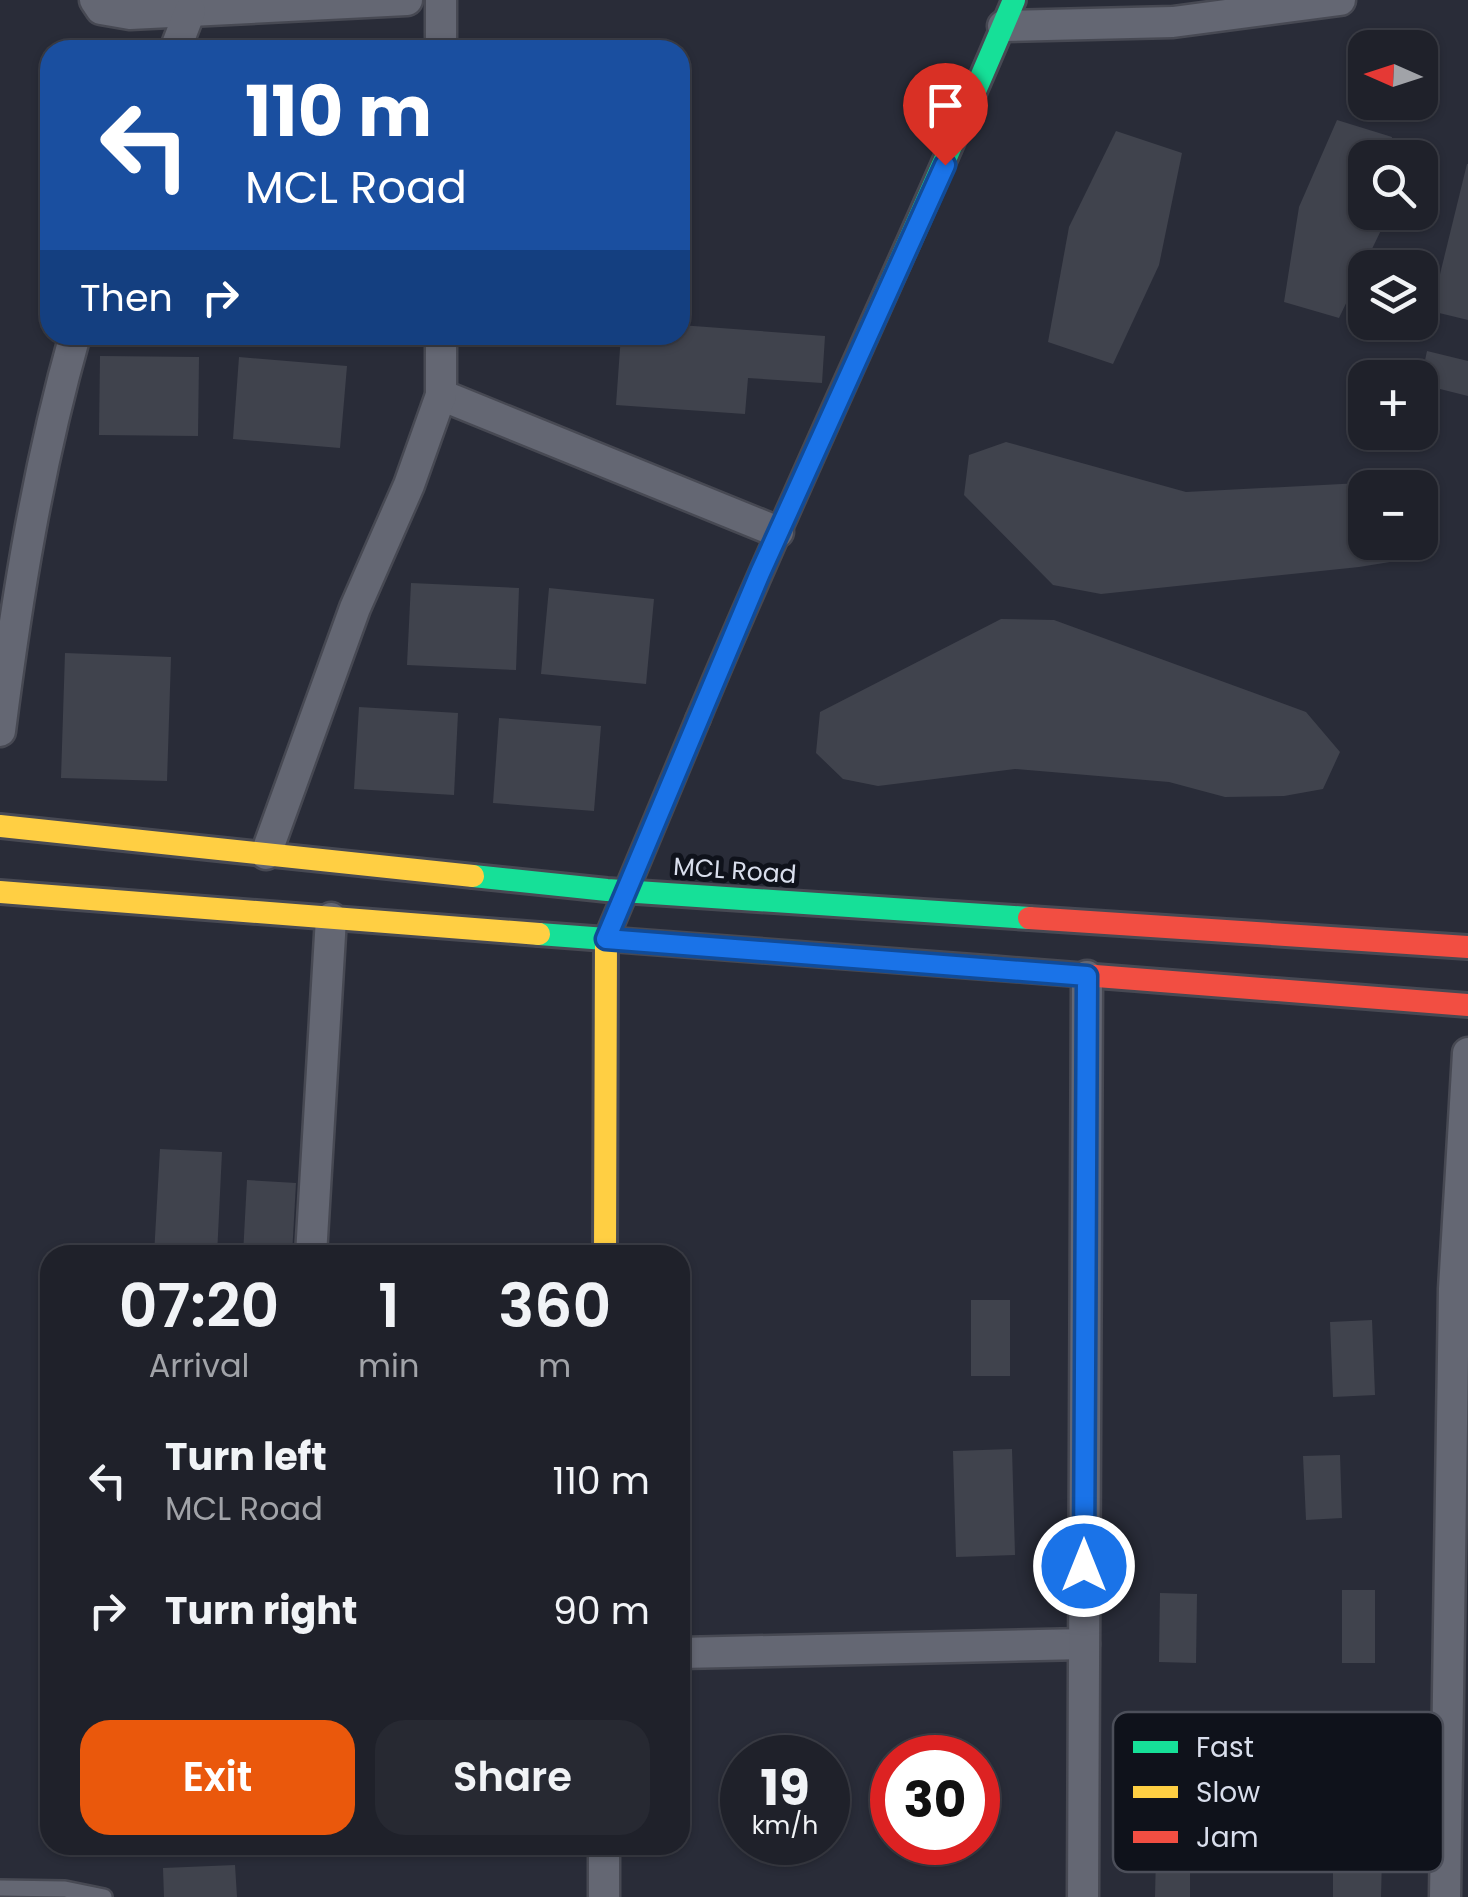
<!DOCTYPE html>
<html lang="en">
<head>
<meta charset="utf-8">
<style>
  body { margin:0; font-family:Poppins,sans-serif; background:#272932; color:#f1f3f6; height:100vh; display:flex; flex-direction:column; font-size:38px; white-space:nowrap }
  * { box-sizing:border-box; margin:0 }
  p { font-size:32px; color:#a1a3a8 }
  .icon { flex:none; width:55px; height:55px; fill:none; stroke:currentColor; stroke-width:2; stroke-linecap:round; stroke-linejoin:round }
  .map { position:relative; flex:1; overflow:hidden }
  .side { position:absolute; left:40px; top:1245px; width:650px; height:610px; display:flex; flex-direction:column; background:#1f212a; border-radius:30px; box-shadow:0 2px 8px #0004,0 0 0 2px #3c3e47 }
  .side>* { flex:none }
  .guide { position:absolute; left:40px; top:40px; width:650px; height:305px; border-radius:30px; box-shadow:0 2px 8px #0004,0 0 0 2px #3c3e47; background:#1a4fa0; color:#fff; overflow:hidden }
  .needle { width:65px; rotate:273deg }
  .controls { position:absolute; left:1348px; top:30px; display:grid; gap:20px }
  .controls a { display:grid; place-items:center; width:90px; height:90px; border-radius:20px; background:#1f212a; box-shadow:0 2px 8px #0004,0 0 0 2px #3c3e47; font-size:50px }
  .speed { position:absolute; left:720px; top:1735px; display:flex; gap:20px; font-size:50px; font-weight:700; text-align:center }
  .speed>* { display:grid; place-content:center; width:130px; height:130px; border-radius:50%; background:#1f212a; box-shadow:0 2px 8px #0004,0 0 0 2px #3c3e47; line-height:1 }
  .speed small { font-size:25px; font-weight:400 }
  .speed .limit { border:15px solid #d22; background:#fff; color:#111 }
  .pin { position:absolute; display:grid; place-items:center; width:85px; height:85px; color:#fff; margin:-102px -42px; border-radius:50% 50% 50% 0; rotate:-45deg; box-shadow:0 0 10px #0007 }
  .pin .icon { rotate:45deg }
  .me { position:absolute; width:110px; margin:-55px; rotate:0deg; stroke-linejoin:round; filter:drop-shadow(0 0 8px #0008) }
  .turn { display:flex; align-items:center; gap:35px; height:210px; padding:0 40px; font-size:45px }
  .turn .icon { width:130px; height:130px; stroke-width:2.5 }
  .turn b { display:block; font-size:70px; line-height:85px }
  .then { display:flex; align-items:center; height:95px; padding:0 40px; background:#0003; gap:20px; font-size:38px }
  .eta { display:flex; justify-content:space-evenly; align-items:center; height:170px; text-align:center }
  .eta b { font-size:60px; font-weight:600; line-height:70px }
  .cta { display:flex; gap:20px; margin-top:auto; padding:20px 40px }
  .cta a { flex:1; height:115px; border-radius:30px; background:#ea580c; color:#fff; font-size:40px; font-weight:600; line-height:115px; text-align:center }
  .cta a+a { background:#272932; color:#f1f3f6 }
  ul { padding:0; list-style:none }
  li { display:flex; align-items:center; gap:30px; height:130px; padding:0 40px }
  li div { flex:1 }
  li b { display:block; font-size:38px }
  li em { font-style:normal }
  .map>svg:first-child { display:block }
  .building { fill:#40434d }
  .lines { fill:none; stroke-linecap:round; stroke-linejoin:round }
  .lane-casing { stroke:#474953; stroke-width:20 }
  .street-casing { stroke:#474953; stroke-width:35 }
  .fast-casing { stroke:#474953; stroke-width:28 }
  .slow-casing { stroke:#474953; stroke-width:28 }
  .jam-casing { stroke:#474953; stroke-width:28 }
  .lane { stroke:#646773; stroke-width:15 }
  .street { stroke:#646773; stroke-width:30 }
  .fast { stroke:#16e098; stroke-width:22 }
  .slow { stroke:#ffcf43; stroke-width:22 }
  .jam { stroke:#f24e42; stroke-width:22 }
  .route-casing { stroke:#114b97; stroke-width:25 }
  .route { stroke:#1a73e8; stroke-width:18 }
  .labels { text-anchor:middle; stroke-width:10; stroke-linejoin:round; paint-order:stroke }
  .street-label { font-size:25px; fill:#d9deec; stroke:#0f121b }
  .key { fill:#0f121b; stroke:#4c4f5a; stroke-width:2.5 }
  .key-label { font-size:28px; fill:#d9deec }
</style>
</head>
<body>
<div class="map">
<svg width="1468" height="1897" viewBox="0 0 1468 1897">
  <rect width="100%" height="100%" fill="#292c38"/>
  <g class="building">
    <polygon points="1337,120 1392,137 1390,158 1365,158 1365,212 1384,212 1383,226 1339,318 1284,302 1299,207"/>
    <polygon points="1116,131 1182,153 1159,265 1113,364 1048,342 1069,227"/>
    <polygon points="1467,164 1468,164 1468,320 1431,311"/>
    <polygon points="680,325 825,336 822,383 748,378 745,414 616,405 621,335 680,335"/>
    <polygon points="1427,351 1468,361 1468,396 1420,384"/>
    <polygon points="100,356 199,357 198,436 99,435"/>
    <polygon points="239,357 347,366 340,448 233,439"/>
    <polygon points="1006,442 1186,492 1380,482 1388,488 1365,488 1365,542 1411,542 1396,561 1359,567 1101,594 1053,585 964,495 969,455"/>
    <polygon points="411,583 519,588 516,670 407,665"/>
    <polygon points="549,588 654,599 646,684 541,674"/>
    <polygon points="1001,619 1054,620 1306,712 1340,752 1323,789 1284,796 1225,797 1169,782 1015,769 878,786 843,779 816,753 820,712"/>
    <polygon points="65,653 171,657 167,781 61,778"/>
    <polygon points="359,707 458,713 454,795 354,789"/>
    <polygon points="499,718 601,726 594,811 493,803"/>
    <polygon points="160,1149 222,1152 217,1255 154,1255"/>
    <polygon points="247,1180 296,1183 292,1255 243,1255"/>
    <rect x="971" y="1300" width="39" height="76"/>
    <polygon points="1372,1320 1375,1395 1333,1397 1330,1322"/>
    <polygon points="1012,1449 1015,1555 956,1557 953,1451"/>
    <polygon points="1340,1455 1342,1518 1306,1520 1303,1456"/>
    <rect x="1342" y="1590" width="33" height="73"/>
    <polygon points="1160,1593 1197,1594 1196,1663 1159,1662"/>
    <polygon points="1156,1855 1190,1856 1190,1897 1155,1897"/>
    <polygon points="1333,1857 1382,1857 1381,1897 1333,1897"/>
    <polygon points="235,1865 237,1897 164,1897 163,1868"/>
  </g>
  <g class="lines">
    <g class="lane-casing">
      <polyline id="lane" points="0,1888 65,1889 104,1897"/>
    </g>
    <g class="street-casing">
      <g id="street">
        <polyline points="95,0 101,9 130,14 407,0"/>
        <polyline points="1003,26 1173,22 1340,0"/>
        <polyline points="175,50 190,11"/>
        <polyline points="441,50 441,0"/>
        <polyline points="441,395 778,532"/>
        <path d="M0 731C17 596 38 466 75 335"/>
        <polyline points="266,854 355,608 409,485 441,395 441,335"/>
        <polyline points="311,1255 331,918"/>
        <polyline points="680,1653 1084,1644"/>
        <polyline points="604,1897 604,1845"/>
        <polyline points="1083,1897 1087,976"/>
        <polyline points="1445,1897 1454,1289 1468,1053"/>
      </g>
    </g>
    <g class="fast-casing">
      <g id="fast">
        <path d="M698 719C799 477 913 241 1014 0"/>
        <polyline points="473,876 607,890 1029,918"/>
        <polyline points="539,934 993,968"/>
      </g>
    </g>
    <g class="slow-casing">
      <g id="slow">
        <polyline points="0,826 473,876"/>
        <polyline points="0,892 539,934"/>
        <polyline points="605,1255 606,939 698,719"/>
      </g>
    </g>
    <g class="jam-casing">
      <g id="jam">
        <polyline points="1029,918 1468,947"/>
        <polyline points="993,968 1468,1005"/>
      </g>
    </g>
    <use href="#lane" class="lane"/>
    <use href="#street" class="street"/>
    <use href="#fast" class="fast"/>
    <use href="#slow" class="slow"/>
    <use href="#jam" class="jam"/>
  </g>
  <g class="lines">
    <g class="route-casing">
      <polyline id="route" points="945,165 760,573 606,939 1087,976 1084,1566"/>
    </g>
    <use href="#route" class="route"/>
  </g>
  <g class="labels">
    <g class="street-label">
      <text transform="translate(735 870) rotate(4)" y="9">MCL Road</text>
    </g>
  </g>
  <rect x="1113" y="1712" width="330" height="160" rx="15" class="key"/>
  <rect x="1133" y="1741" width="45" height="12" fill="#16e098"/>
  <rect x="1133" y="1786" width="45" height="12" fill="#ffcf43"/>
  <rect x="1133" y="1831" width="45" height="12" fill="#f24e42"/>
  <g class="key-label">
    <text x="1196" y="1757">Fast</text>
    <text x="1196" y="1802">Slow</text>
    <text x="1196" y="1847">Jam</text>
  </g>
</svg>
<div class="controls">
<a><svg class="needle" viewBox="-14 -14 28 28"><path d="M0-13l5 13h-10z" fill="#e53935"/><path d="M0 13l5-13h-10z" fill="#a1a3a8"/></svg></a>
<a><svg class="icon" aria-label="search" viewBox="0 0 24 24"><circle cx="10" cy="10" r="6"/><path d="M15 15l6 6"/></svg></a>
<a><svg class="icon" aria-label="layers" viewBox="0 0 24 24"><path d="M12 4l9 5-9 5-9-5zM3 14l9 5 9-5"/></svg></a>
<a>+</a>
<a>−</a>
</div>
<div class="speed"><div>19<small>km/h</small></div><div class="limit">30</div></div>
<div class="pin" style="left:945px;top:165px;background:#d93025"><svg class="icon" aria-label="arrive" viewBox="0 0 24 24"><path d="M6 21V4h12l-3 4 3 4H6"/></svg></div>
<svg class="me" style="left:1084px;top:1566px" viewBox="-20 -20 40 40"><circle r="17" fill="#1a73e8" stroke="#fff" stroke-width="3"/><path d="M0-11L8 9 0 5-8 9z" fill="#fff"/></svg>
<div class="guide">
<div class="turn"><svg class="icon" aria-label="left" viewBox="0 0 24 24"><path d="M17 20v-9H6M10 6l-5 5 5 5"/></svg><div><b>110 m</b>MCL Road</div></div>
<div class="then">Then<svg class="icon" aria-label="right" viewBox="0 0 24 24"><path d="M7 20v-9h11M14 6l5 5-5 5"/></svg></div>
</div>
<section class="side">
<div class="eta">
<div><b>07:20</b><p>Arrival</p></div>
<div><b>1</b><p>min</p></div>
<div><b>360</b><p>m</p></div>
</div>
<ul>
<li><svg class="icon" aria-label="left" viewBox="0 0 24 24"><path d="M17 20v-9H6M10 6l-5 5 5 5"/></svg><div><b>Turn left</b><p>MCL Road</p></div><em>110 m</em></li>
<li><svg class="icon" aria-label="right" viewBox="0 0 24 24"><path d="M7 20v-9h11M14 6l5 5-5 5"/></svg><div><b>Turn right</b></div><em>90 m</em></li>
</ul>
<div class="cta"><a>Exit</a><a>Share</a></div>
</section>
</div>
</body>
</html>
